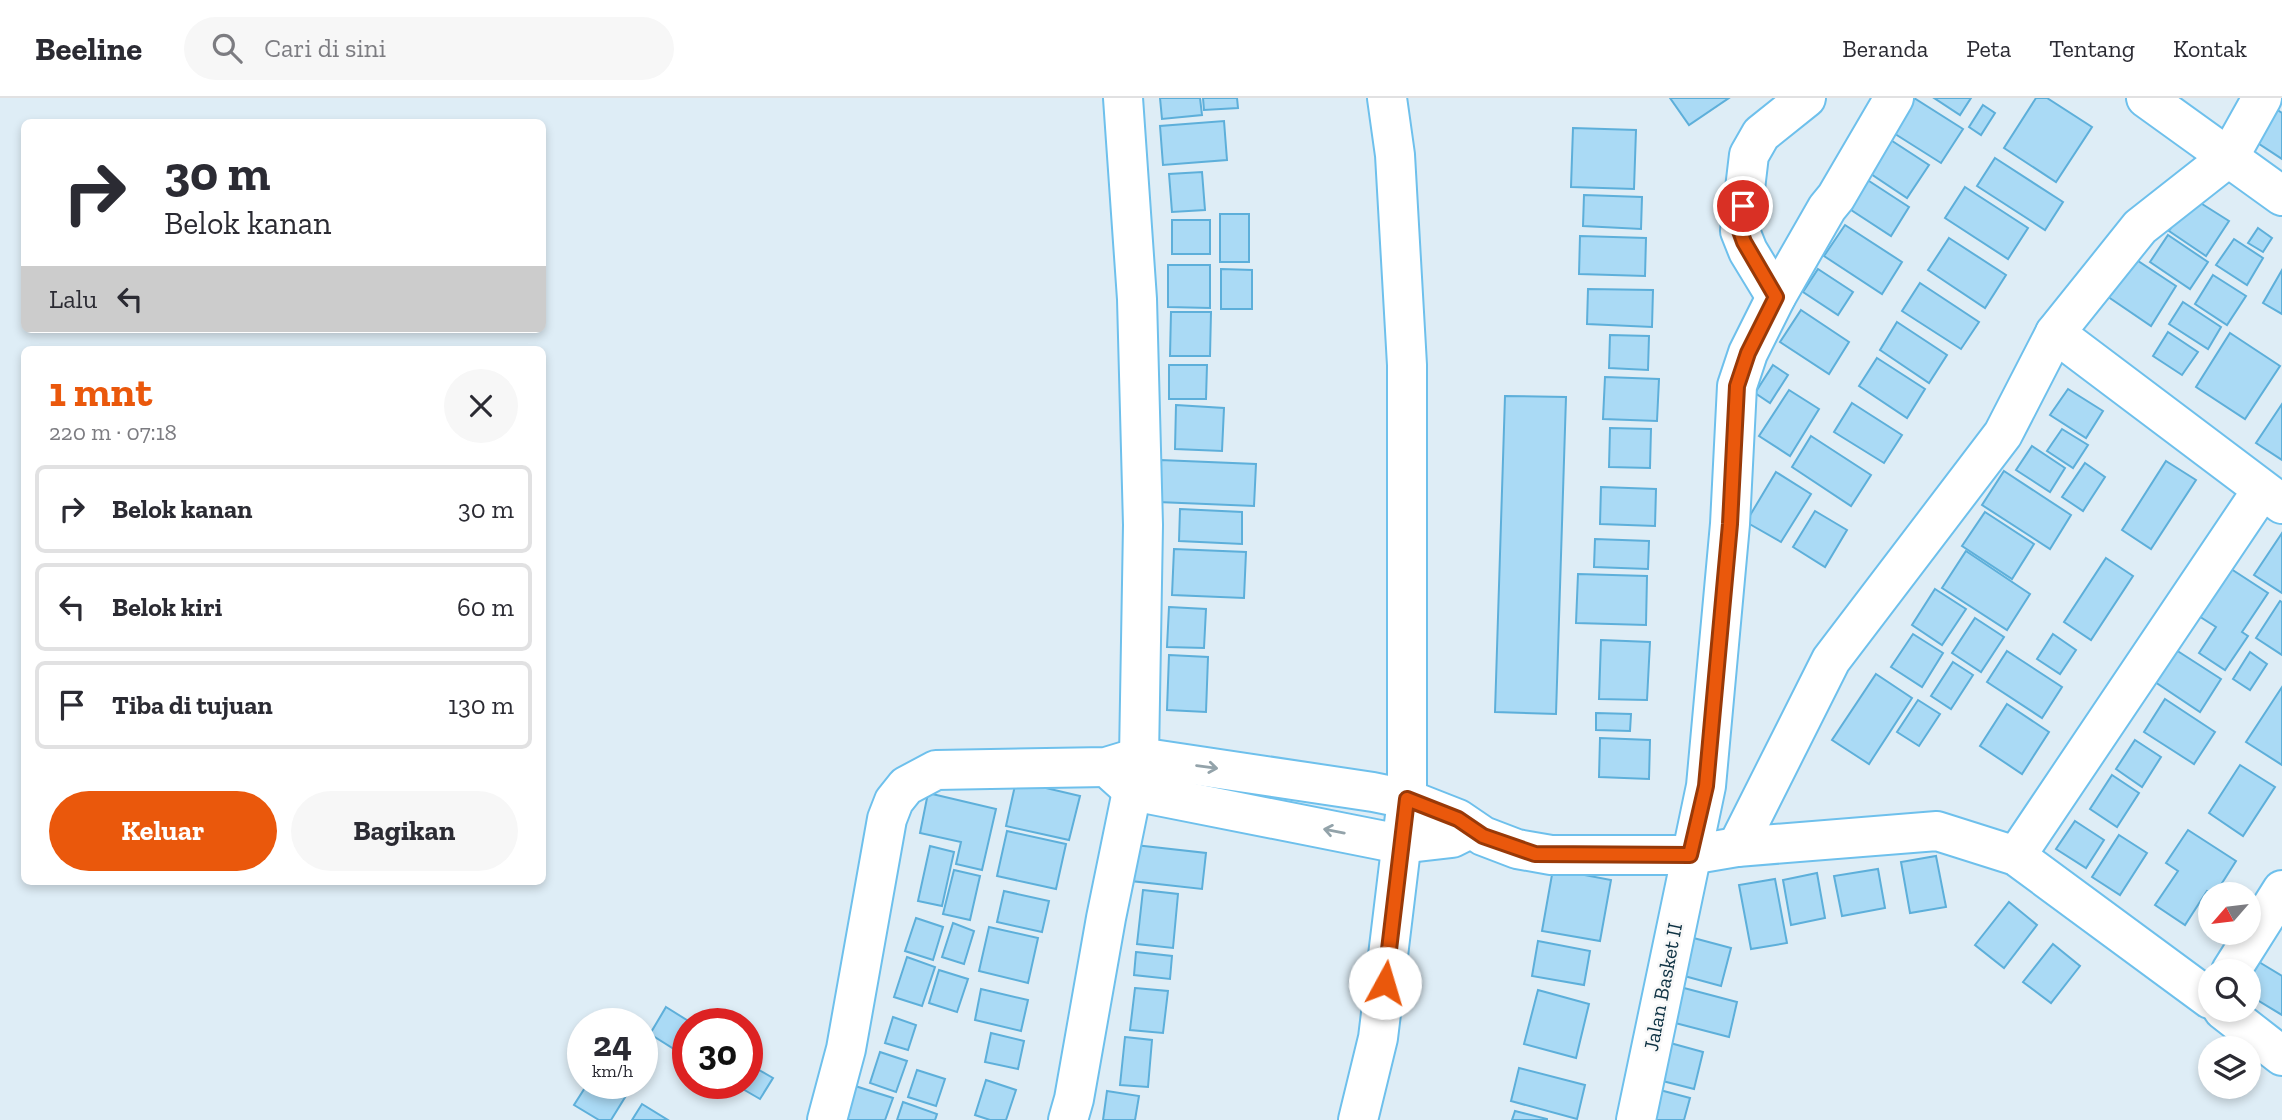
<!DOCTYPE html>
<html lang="id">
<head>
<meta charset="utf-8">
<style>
  body { margin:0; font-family:"Zilla Slab",serif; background:#f7f7f7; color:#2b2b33; height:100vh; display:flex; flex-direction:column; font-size:26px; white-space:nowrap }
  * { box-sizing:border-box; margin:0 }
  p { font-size:23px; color:#7c7c81 }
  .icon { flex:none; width:38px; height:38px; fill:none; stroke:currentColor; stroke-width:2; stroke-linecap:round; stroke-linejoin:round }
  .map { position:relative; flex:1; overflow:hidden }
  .panel { position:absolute; left:21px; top:248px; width:525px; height:539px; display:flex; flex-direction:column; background:#fff; border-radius:10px; box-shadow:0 4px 10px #0003 }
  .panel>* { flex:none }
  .guide { position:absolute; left:21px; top:21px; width:525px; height:214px; border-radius:10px; box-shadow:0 4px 10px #0003; background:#fff; color:#2b2b33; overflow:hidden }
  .needle { width:46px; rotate:242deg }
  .fabs { position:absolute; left:2198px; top:784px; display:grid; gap:14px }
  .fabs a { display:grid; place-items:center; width:63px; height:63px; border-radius:50%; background:#fff; box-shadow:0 4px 10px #0003; font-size:35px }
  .speed { position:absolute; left:567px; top:910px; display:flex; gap:14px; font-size:35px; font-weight:700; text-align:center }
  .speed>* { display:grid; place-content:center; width:91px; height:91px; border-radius:50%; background:#fff; box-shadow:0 4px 10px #0003; line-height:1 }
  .speed small { font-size:18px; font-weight:400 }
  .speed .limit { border:10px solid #d22; background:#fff; color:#111 }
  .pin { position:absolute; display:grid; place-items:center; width:60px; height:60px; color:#fff; margin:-30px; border:4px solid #fff; border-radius:50%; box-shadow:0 2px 7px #0007 }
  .me { position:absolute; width:77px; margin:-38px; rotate:6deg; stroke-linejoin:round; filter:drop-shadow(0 0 5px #0008) }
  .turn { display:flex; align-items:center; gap:24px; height:147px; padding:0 28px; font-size:32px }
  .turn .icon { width:91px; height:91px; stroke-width:2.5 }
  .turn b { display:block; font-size:49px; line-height:60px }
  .then { display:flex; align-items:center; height:66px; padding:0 28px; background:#0003; gap:14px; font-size:26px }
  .round { display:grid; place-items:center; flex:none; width:74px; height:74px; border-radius:37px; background:#f7f7f7 }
  .overview { display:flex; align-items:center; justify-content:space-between; height:119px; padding:0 28px }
  h1 { font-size:42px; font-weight:700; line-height:52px; color:#ea580c }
  .primary-button { display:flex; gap:14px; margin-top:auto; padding:14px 28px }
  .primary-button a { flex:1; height:80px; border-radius:42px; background:#ea580c; color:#fff; font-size:28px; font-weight:700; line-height:80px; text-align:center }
  .primary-button a+a { background:#f7f7f7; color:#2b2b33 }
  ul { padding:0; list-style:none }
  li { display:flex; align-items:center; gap:21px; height:88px; margin:0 14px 10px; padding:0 14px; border:4px solid #e1e1e2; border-radius:10px }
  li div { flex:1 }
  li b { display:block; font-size:26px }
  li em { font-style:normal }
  header { display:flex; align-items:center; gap:42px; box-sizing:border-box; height:98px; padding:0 35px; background:#fff; border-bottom:2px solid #e1e1e2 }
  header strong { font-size:33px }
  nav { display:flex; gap:38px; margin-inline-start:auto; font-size:24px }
  .search { width:490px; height:63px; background:#f7f7f7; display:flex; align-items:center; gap:18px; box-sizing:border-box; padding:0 24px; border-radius:38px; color:#7c7c81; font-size:26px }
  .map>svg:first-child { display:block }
  .building { fill:#aadaf5; stroke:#5dafda; stroke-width:2 }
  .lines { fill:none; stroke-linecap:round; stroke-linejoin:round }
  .minor-casing { stroke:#6ec0ec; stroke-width:42 }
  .minor { stroke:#fff; stroke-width:38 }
  .oneway { stroke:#93a3aa }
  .route-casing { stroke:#983908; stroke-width:18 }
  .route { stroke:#ea580c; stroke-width:12 }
  .labels { text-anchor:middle; stroke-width:5; stroke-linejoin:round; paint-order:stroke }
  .street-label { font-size:21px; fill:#0e3243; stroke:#f8f8f8 }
</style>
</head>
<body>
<header>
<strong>Beeline</strong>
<div class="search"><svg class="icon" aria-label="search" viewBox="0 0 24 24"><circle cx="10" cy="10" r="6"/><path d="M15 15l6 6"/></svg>Cari di sini</div>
<nav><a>Beranda</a><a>Peta</a><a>Tentang</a><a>Kontak</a></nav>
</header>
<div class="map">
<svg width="2282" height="1022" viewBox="0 0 2282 1022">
  <rect width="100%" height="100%" fill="#deedf6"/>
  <g class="building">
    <polygon points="1160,0 1200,0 1202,17 1162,21"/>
    <polygon points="1203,0 1237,0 1238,10 1204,12"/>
    <polygon points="1670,0 1729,0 1689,27"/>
    <polygon points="1914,0 1963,31 1941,65 1892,34"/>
    <polygon points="1934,0 1971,0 1960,17"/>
    <polygon points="2036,0 2047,0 2092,29 2056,84 2004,50"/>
    <polygon points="2268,6 2282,15 2282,61 2247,38"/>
    <polygon points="1983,7 1995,15 1981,37 1969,29"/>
    <polygon points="1224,23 1227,62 1163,67 1160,28"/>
    <polygon points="1573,30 1636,32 1634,91 1571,89"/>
    <polygon points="1883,37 1929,67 1907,100 1862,70"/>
    <polygon points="1995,60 2063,104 2045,132 1977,88"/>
    <polygon points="1202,74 1205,112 1172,114 1169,76"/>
    <polygon points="1866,81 1909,109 1891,138 1848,110"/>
    <polygon points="1965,89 2028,130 2008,161 1945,120"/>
    <polygon points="1584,97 1642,99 1641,131 1583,128"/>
    <polygon points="2191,99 2229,123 2206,158 2169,133"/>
    <rect x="1220" y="116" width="29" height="48"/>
    <rect x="1172" y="122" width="38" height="34"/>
    <polygon points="1845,127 1902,164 1882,196 1824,158"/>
    <polygon points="2258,130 2272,140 2263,154 2248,145"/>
    <polygon points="2168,137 2208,164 2190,191 2150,164"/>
    <polygon points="1580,138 1646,140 1645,178 1579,176"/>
    <polygon points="1949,140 2006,177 1985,210 1928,172"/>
    <polygon points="2234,141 2263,160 2247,187 2216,167"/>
    <polygon points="2126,155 2176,188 2151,228 2101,194"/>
    <polygon points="1168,167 1210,167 1210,210 1168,209"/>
    <polygon points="1221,171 1252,172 1252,211 1221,211"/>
    <polygon points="1818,171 1853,194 1838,217 1803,194"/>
    <polygon points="2282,172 2282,216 2263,205"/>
    <polygon points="2213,177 2246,198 2227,227 2195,206"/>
    <polygon points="1920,185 1979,224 1961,251 1902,213"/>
    <polygon points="1588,191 1653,192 1652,229 1587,226"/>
    <polygon points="2183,204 2221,229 2208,251 2169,226"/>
    <polygon points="1801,212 1849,244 1829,276 1780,244"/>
    <polygon points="1171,214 1211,214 1210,258 1170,258"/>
    <polygon points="1897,224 1947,257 1929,285 1880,252"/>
    <polygon points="2168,234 2198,254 2182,277 2153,258"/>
    <polygon points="2230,235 2280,268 2245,321 2196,289"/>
    <polygon points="1610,237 1649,238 1648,272 1609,270"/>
    <polygon points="1877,260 1925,291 1907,320 1859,288"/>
    <polygon points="1169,267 1207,267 1206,301 1169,301"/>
    <polygon points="1773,267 1788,277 1770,305 1755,295"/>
    <polygon points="1605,279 1659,281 1657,323 1603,321"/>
    <polygon points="2068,291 2103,313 2086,340 2050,317"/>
    <polygon points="1789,292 1819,311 1790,358 1759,338"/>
    <polygon points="1505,298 1566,299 1556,616 1495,614"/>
    <polygon points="1852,305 1902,337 1884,365 1834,334"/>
    <polygon points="2282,306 2282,362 2256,345"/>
    <polygon points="1176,307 1224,310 1222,353 1175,351"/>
    <polygon points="1610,330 1651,331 1650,370 1609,369"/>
    <polygon points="2062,331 2088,347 2073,370 2047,353"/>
    <polygon points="1811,338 1871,377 1851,408 1792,369"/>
    <polygon points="2032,348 2065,370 2050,394 2016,372"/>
    <polygon points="1160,362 1256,366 1254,408 1158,404"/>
    <polygon points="2166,363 2196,382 2151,451 2122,432"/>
    <polygon points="2085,365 2105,379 2083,413 2062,399"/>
    <polygon points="2004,373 2071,417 2050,451 1982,407"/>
    <polygon points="1776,374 1811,396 1781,444 1746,424"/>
    <polygon points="1601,389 1656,391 1655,428 1600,426"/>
    <polygon points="1180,411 1242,414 1242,446 1179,443"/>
    <polygon points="1815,413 1847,432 1825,469 1793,449"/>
    <polygon points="1985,414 2034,446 2012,481 1962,448"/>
    <polygon points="2282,435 2282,495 2254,477"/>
    <polygon points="1595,441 1649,443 1648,471 1594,469"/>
    <polygon points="1174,451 1246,454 1244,500 1172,497"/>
    <polygon points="1966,453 2030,496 2007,532 1942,490"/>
    <polygon points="2106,460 2133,478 2091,542 2064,524"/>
    <polygon points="2225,467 2268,495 2242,534 2248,538 2225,572 2199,555 2216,529 2194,515"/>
    <polygon points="1578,476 1647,478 1646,527 1576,525"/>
    <polygon points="1935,491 1966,511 1942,547 1912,527"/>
    <polygon points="2280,503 2282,504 2282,557 2256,540"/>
    <polygon points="1169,509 1206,511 1204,550 1167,549"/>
    <polygon points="1975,520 2004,539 1981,574 1952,555"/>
    <polygon points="1913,536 1943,555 1922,589 1891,569"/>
    <polygon points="2053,536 2076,552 2060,576 2037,561"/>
    <polygon points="1601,542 1650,544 1647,602 1599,601"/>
    <polygon points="2176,552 2221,581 2200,614 2155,584"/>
    <polygon points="2007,553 2062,589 2042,620 1987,584"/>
    <polygon points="2250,554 2267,566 2250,592 2233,581"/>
    <polygon points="1169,557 1208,559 1206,614 1167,612"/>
    <polygon points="1953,564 1973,577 1951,611 1931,598"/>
    <polygon points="1876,576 1912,600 1869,666 1832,642"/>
    <polygon points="2282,589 2282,667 2246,644"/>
    <polygon points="2165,601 2215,634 2194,666 2144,634"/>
    <polygon points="1918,602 1940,616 1919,648 1897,634"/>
    <polygon points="2007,606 2049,634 2022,676 1980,648"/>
    <polygon points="1596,615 1631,616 1630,633 1596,632"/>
    <polygon points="1600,640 1650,642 1649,681 1599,679"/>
    <polygon points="2135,642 2161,659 2142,689 2116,671"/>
    <polygon points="2240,667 2275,689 2243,738 2209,715"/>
    <polygon points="2112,677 2139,695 2117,729 2090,711"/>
    <polygon points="1016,683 1080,698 1069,742 1006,728"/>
    <polygon points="928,695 996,711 982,772 956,766 961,744 920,735"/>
    <polygon points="2075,723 2104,742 2086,770 2056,751"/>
    <polygon points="2188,732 2236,763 2215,796 2207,793 2185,827 2155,807 2178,773 2166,765"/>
    <polygon points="1007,733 1066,746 1056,791 997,778"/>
    <polygon points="2119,737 2147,755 2120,797 2092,779"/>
    <polygon points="1135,747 1206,755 1202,791 1131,783"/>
    <polygon points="930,748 954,754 942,808 918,803"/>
    <polygon points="1936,758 1946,809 1910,815 1901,764"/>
    <polygon points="1553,771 1611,782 1600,843 1542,833"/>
    <polygon points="1878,771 1885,810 1842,818 1834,778"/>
    <polygon points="954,772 980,778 970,822 943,816"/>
    <polygon points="1817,775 1825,820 1791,827 1783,782"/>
    <polygon points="1775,781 1787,845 1751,851 1739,787"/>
    <polygon points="1143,792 1178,796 1173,850 1137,846"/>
    <polygon points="1004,793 1049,803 1042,834 997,824"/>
    <polygon points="2009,804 2037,827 2004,870 1975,847"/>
    <polygon points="916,820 943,829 933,862 905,853"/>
    <polygon points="953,825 974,833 964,866 942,859"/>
    <polygon points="989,829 1038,840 1028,885 979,873"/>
    <polygon points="1686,838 1731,850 1721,888 1677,876"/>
    <polygon points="1538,843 1590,853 1584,887 1532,878"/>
    <polygon points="2053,846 2080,868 2051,905 2023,884"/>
    <polygon points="1136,854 1172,858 1170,881 1134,877"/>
    <polygon points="907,859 935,869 922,908 894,899"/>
    <polygon points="2259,864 2282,878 2282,917 2249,897 2249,882"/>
    <polygon points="939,872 968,881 957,914 929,905"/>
    <polygon points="1665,885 1737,904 1729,939 1656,920"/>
    <polygon points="1135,890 1168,893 1163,935 1130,932"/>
    <polygon points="981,891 1028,902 1021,933 975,922"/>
    <polygon points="1538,892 1589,906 1576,960 1524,946"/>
    <polygon points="666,909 690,924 674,951 650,936"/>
    <polygon points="893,919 916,927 908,952 885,945"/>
    <polygon points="991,935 1024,943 1018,971 985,964"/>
    <polygon points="1641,937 1703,954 1694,991 1631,975"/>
    <polygon points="1125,939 1152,942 1148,989 1120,987"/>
    <polygon points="880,954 907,963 896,994 870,985"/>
    <polygon points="754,969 773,980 760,1001 741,990 744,985 747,985 747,980"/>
    <polygon points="1519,970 1585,987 1577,1021 1511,1003"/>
    <polygon points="917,972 945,981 936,1008 908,999"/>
    <polygon points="986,982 1016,992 1006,1022 990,1022 975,1017"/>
    <polygon points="588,985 627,985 632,988 611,1022 599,1022 574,1007"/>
    <polygon points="852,987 893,1000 885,1022 841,1022"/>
    <polygon points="1641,987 1690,1000 1684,1022 1632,1022"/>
    <polygon points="1107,993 1139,998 1135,1022 1103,1022"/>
    <polygon points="903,1004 937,1016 935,1022 897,1022"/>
    <polygon points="642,1006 668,1022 632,1022"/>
    <polygon points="1515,1013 1547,1021 1547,1022 1512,1022"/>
  </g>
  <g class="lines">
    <g class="minor-casing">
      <g id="minor">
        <polyline points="2146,0 2282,98"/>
        <polyline points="1776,199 1748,153 1740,133 1749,57 1761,36 1806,0"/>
        <polyline points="2055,235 2282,406"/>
        <polyline points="1113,675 1133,693 1400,746 1452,740 1470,731"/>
        <polyline points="1737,749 1831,562 2003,336 2055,235 2140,129 2229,59 2262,0"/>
        <polyline points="2016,758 2262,392"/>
        <polyline points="2231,873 2282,792"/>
        <polyline points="2223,912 2282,958"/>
        <polyline points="827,1022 846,951 887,721 894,703 906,688 936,672 1106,669 1139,659 1373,694 1407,701 1458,721 1483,738 1517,751 1551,757 1690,757 1737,749 1937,733 2016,758 2210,901"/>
        <polyline points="1068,1022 1074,1001 1106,820 1139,659 1143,427 1137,201 1123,0"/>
        <polyline points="1358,1022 1378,940 1407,701 1407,267 1395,57 1387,0"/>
        <polyline points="1636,1022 1706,688 1730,426 1737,288 1748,255 1776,199 1827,110 1836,99 1894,0"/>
      </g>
    </g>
    <use href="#minor" class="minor"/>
  </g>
  <defs><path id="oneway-shaft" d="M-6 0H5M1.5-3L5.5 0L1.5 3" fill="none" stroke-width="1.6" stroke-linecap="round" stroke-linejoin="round" transform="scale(1.75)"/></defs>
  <g class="oneway">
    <use href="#oneway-shaft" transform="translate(1207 669) rotate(8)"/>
    <use href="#oneway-shaft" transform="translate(1334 733) rotate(-169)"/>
  </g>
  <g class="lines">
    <g class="route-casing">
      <polyline id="route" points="1385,885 1407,701 1458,721 1483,738 1535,756 1690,757 1706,688 1730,426 1737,288 1748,255 1776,199 1744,144 1740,133 1743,108"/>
    </g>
    <use href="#route" class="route"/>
  </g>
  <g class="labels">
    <g class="street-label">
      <text transform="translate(1663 889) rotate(-79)" y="7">Jalan Basket II</text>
    </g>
  </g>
</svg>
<div class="fabs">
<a><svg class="needle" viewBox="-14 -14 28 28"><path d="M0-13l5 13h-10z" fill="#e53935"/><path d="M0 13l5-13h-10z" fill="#7c7c81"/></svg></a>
<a><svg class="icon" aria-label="search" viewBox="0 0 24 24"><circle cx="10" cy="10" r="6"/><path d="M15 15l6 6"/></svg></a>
<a><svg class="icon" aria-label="layers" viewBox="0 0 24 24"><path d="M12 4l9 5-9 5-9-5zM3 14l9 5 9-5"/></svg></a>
</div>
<div class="speed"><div>24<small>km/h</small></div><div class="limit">30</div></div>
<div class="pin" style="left:1743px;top:108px;background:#d93025"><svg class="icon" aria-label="arrive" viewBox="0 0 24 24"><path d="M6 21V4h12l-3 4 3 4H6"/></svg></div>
<svg class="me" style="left:1385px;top:885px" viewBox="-20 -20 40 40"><circle r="19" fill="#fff"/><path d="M0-13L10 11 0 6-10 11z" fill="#ea580c"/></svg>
<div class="guide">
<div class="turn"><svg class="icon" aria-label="right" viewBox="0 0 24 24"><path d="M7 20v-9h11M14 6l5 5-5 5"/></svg><div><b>30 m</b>Belok kanan</div></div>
<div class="then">Lalu<svg class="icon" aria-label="left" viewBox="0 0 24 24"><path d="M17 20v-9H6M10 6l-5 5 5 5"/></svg></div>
</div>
<section class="panel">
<div class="overview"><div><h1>1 mnt</h1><p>220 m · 07:18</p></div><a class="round"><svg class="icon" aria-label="close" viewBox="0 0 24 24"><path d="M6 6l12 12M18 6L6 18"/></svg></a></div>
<ul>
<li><svg class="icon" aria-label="right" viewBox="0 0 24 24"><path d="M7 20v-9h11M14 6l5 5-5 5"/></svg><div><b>Belok kanan</b></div><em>30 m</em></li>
<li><svg class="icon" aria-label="left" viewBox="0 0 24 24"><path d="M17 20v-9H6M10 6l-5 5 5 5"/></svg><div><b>Belok kiri</b></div><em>60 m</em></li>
<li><svg class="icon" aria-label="arrive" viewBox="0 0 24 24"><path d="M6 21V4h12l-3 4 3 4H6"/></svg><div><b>Tiba di tujuan</b></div><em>130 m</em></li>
</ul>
<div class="primary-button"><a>Keluar</a><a>Bagikan</a></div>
</section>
</div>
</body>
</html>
